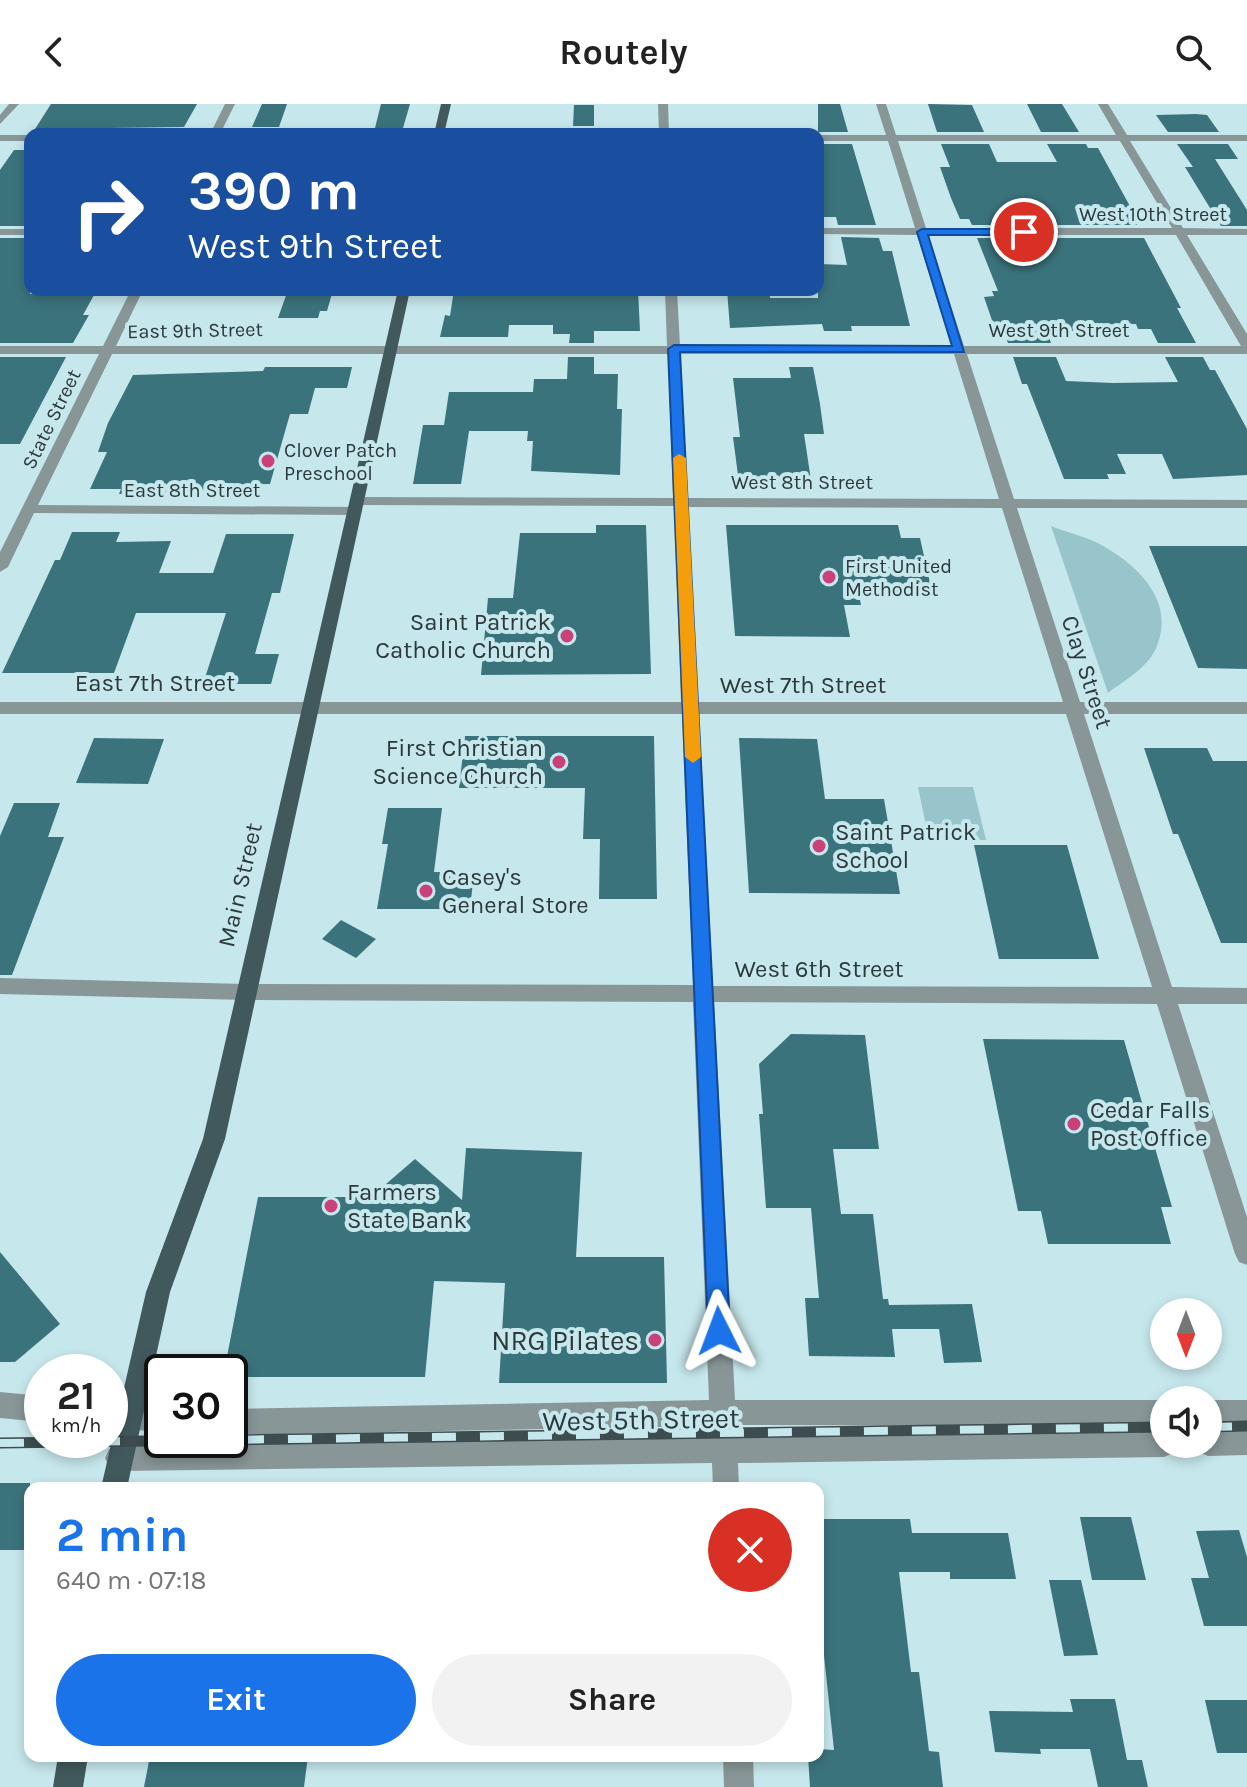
<!DOCTYPE html>
<html lang="en">
<head>
<meta charset="utf-8">
<style>
  body { margin:0; font-family:Karla,sans-serif; background:#f2f2f2; color:#222; height:100vh; display:flex; flex-direction:column; font-size:30px; white-space:nowrap }
  * { box-sizing:border-box; margin:0 }
  p { font-size:26px; color:#767676 }
  .icon { flex:none; width:44px; height:44px; fill:none; stroke:currentColor; stroke-width:2; stroke-linecap:round; stroke-linejoin:round }
  .map { position:relative; flex:1; overflow:hidden }
  .sheet { position:absolute; left:24px; top:1378px; width:800px; height:280px; display:flex; flex-direction:column; background:#fff; border-radius:16px; box-shadow:0 4px 12px #0003 }
  .sheet>* { flex:none }
  .guide { position:absolute; left:24px; top:24px; width:800px; height:168px; border-radius:16px; box-shadow:0 4px 12px #0003; background:#1a4fa0; color:#fff; overflow:hidden }
  .needle { width:52px; rotate:180deg }
  .tools { position:absolute; left:1150px; top:1194px; display:grid; gap:16px }
  .tools a { display:grid; place-items:center; width:72px; height:72px; border-radius:50%; background:#fff; box-shadow:0 4px 12px #0003; font-size:40px }
  .speed { position:absolute; left:24px; top:1250px; display:flex; gap:16px; font-size:40px; font-weight:700; text-align:center }
  .speed>* { display:grid; place-content:center; width:104px; height:104px; border-radius:50%; background:#fff; box-shadow:0 4px 12px #0003; line-height:1 }
  .speed small { font-size:20px; font-weight:400 }
  .speed .limit { border:4px solid #111; border-radius:12px; background:#fff; color:#111 }
  .pin { position:absolute; display:grid; place-items:center; width:68px; height:68px; color:#fff; margin:-34px; border:4px solid #fff; border-radius:50%; box-shadow:0 2px 8px #0007 }
  .me { position:absolute; width:88px; margin:-44px; rotate:357deg; stroke-linejoin:round; filter:drop-shadow(0 0 6px #0008) }
  .turn { display:flex; align-items:center; gap:28px; height:168px; padding:0 32px; font-size:36px }
  .turn .icon { width:104px; height:104px; stroke-width:2.5 }
  .turn b { display:block; font-size:56px; line-height:68px }
  .round { display:grid; place-items:center; flex:none; width:84px; height:84px; border-radius:42px; background:#f2f2f2 }
  .overview { display:flex; align-items:center; justify-content:space-between; height:136px; padding:0 32px }
  h1 { font-size:48px; font-weight:700; line-height:60px; color:#1a73e8 }
  .primary-button { display:flex; gap:16px; margin-top:auto; padding:16px 32px }
  .primary-button a { flex:1; height:92px; border-radius:48px; background:#1a73e8; color:#fff; font-size:32px; font-weight:700; line-height:92px; text-align:center }
  .primary-button a+a { background:#f2f2f2; color:#222 }
  header { display:flex; justify-content:space-between; align-items:center; height:104px; padding:0 32px; background:#fff; font-size:36px; font-weight:700 }
  .map>svg:first-child { display:block }
  .green { fill:#98c4cb }
  .building { fill:#3b737d }
  .lines { fill:none; stroke-linecap:round; stroke-linejoin:round }
  .minor { fill:#889698; fill-rule:evenodd }
  .major { fill:#41595d; fill-rule:evenodd }
  .rail-casing { stroke:#3d4c4f; stroke-width:11 }
  .rail { stroke:#c6e7ec; stroke-width:8; stroke-dasharray:24; stroke-linecap:butt }
  .route { fill:#1a73e8; stroke:#114b97; stroke-width:2 }
  .slow { fill:#f59e0b }
  .poi-dot { fill:#ca4079; stroke:#c6e7ec; stroke-width:3 }
  .labels { text-anchor:middle; stroke-width:8; stroke-linejoin:round; paint-order:stroke }
  .far-street-label { font-size:20px; fill:#2c393c; stroke:#c6e7ec }
  .far-poi-label { font-size:20px; fill:#2c393c; stroke:#c6e7ec; text-anchor:start }
  .poi-label { font-size:24px; fill:#2c393c; stroke:#c6e7ec; text-anchor:start }
  .street-label { font-size:24px; fill:#2c393c; stroke:#c6e7ec }
  .near-poi-label { font-size:28px; fill:#2c393c; stroke:#c6e7ec; text-anchor:end }
  .near-street-label { font-size:28px; fill:#2c393c; stroke:#c6e7ec }
</style>
</head>
<body>
<header><svg class="icon" aria-label="back" viewBox="0 0 24 24"><path d="M15 5l-7 7 7 7"/></svg>Routely<svg class="icon" aria-label="search" viewBox="0 0 24 24"><circle cx="10" cy="10" r="6"/><path d="M15 15l6 6"/></svg></header>
<div class="map">
<svg width="1247" height="1683" viewBox="0 0 1247 1683">
  <rect width="100%" height="100%" fill="#c6e7ec"/>
  <g class="green">
    <path d="M1051 422C1068 429 1088 433 1103 442 1139 462 1175 498 1157 542 1149 563 1125 576 1108 589Z"/>
    <polygon points="918,683 973,683 986,736 929,736"/>
  </g>
  <g class="building">
    <polygon points="51,0 197,0 184,23 35,25"/>
    <polygon points="262,0 287,0 279,23 252,23"/>
    <polygon points="381,0 410,0 403,24 375,24"/>
    <polygon points="818,0 840,0 848,28 818,28"/>
    <polygon points="928,0 972,1 984,28 937,28"/>
    <polygon points="1027,0 1062,0 1079,28 1041,28"/>
    <polygon points="574,1 594,1 594,22 573,22"/>
    <polygon points="1196,10 1207,11 1219,28 1168,28 1156,11"/>
    <polygon points="818,40 852,40 876,121 838,121 836,113 818,113"/>
    <polygon points="941,40 989,40 997,58 1057,58 1047,40 1086,40 1088,44 1098,44 1137,115 1134,115 1137,121 972,121 969,115 960,115 951,94 940,63 950,63"/>
    <polygon points="1177,40 1228,40 1238,55 1215,55 1247,106 1247,122 1221,122 1185,63 1193,63"/>
    <polygon points="14,46 30,46 30,122 0,122 0,66"/>
    <polygon points="841,133 879,134 883,147 892,147 910,222 851,222 852,227 824,227 822,220 730,224 727,186 769,186 770,194 818,194 818,160 847,161"/>
    <polygon points="0,134 30,134 30,190 94,191 83,211 89,211 73,239 0,239"/>
    <polygon points="977,134 1144,134 1181,204 1177,204 1196,239 1158,239 1151,225 1138,225 1136,220 1088,221 1091,227 1047,227 1051,239 1008,239 1004,229 996,228 984,193 994,192 992,187 998,187"/>
    <polygon points="288,186 333,186 327,207 320,207 318,214 278,214"/>
    <polygon points="454,186 638,186 640,227 594,227 594,239 569,239 570,230 553,230 553,221 509,221 508,233 440,233 445,211 450,212"/>
    <polygon points="0,253 66,253 20,340 0,340"/>
    <polygon points="568,253 594,253 594,270 618,270 617,305 622,305 620,371 531,367 533,337 527,337 528,327 469,327 461,380 413,380 423,321 444,321 449,288 533,288 534,275 567,275"/>
    <polygon points="1013,253 1056,253 1066,277 1113,279 1178,278 1165,253 1203,253 1210,266 1215,266 1247,325 1247,371 1173,375 1162,350 1117,350 1126,370 1107,370 1109,375 1064,375 1027,280 1022,280"/>
    <polygon points="265,263 352,263 347,284 315,284 308,310 290,310 270,380 205,381 202,389 119,390 121,385 90,385 107,348 98,348 108,319 133,271 263,267"/>
    <polygon points="789,263 813,263 820,300 824,330 804,330 811,376 739,379 733,333 740,333 733,274 791,274"/>
    <polygon points="596,421 646,421 651,570 481,571 488,494 513,494 520,429 596,429"/>
    <polygon points="726,421 898,421 901,434 920,434 930,479 911,479 913,491 859,491 861,501 844,501 850,533 735,532"/>
    <polygon points="72,428 120,428 116,438 171,437 159,469 213,469 226,430 294,430 280,489 272,489 255,550 279,550 271,580 203,580 226,509 136,509 114,569 2,569 55,456 60,456"/>
    <polygon points="1149,442 1247,442 1247,565 1198,564"/>
    <polygon points="465,632 654,632 657,795 599,795 600,735 583,735 585,684 459,684"/>
    <polygon points="94,634 164,635 148,680 76,679"/>
    <polygon points="739,634 817,635 825,695 884,695 900,790 749,789"/>
    <polygon points="1144,644 1207,644 1213,657 1247,657 1247,839 1221,839 1178,730 1173,730"/>
    <polygon points="14,699 60,699 48,733 64,733 12,871 0,871 0,732"/>
    <polygon points="388,704 442,704 434,768 474,769 470,805 377,805 388,740 382,740"/>
    <polygon points="974,741 1067,741 1099,855 999,855"/>
    <polygon points="341,816 376,835 356,854 322,835"/>
    <polygon points="791,930 865,931 879,1045 833,1045 841,1110 873,1110 883,1195 888,1195 889,1201 972,1200 982,1258 944,1259 939,1225 892,1225 895,1253 809,1252 805,1194 819,1194 811,1104 766,1104 759,1010 763,1010 759,960"/>
    <polygon points="983,935 1124,936 1172,1103 1161,1103 1171,1140 1048,1140 1041,1107 1018,1107"/>
    <polygon points="466,1044 582,1048 576,1153 664,1153 667,1279 499,1279 505,1179 434,1177 425,1273 230,1273 230,1268 224,1268 258,1093 371,1093 415,1055 462,1096"/>
    <polygon points="0,1148 60,1220 15,1258 0,1258"/>
    <rect x="0" y="1379" width="30" height="67"/>
    <polygon points="1080,1413 1131,1413 1146,1476 1092,1476"/>
    <polygon points="818,1415 910,1415 912,1429 1008,1429 1016,1475 950,1475 950,1468 899,1468 911,1568 919,1568 929,1647 939,1648 943,1683 810,1683 808,1652 818,1652 818,1645 834,1646 818,1495 818,1484 821,1484"/>
    <polygon points="1239,1426 1247,1453 1247,1522 1204,1522 1191,1474 1209,1474 1196,1427"/>
    <polygon points="1049,1476 1081,1476 1098,1551 1064,1552"/>
    <polygon points="1070,1595 1115,1595 1127,1656 1142,1656 1148,1683 1098,1683 1090,1645 1040,1645 1041,1650 995,1648 989,1607 1073,1608"/>
    <polygon points="1205,1596 1247,1596 1247,1649 1217,1649"/>
    <polygon points="150,1652 308,1652 304,1683 144,1683"/>
  </g>
  <g class="lines">
    <g class="minor">
      <polygon points="9,0 19,0 0,20 0,11"/>
      <polygon points="225,0 235,0 220,30 210,30"/>
      <polygon points="658,0 668,0 669,30 659,30"/>
      <path d="M876 0H886L896 31H1116L1098 0H1108L1127 31H1247V37H1130L1183 124 1247 125V131H1187L1247 230V250H967L1014 395 1247 396V404H1017L1080 598H1247V610H1084L1172 883 1247 884V900H1178L1247 1113V1161L1239 1158 1235 1150 1157 900 714 898 735 1296H1164V1322L736 1321 737 1333 1164 1327V1340H1177L1173 1349 1164 1353 738 1359 739 1384H713L712 1359 118 1367 109 1363 105 1354 109 1345 118 1341 711 1333 710 1322 230 1331V1305L709 1296 693 898 246 896 0 890V874L246 880 693 881 682 610H0V598H681L674 402 357 401 350 397 357 393 673 394 668 250H112L38 401 355 403 362 407 355 411 34 409 8 463 0 468V448L99 250H0V242H103L131 186H143L116 242H667L665 186H677L680 242H952L917 131 818 130V124H915L888 37H818V31H886ZM898 37H1120L1172 124H926ZM928 131H1176L1241 242H964ZM680 250H954L999 395 688 394ZM688 403 1002 404 1063 598H698ZM699 610H1066L1152 883 713 882Z"/>
      <rect x="0" y="31" width="30" height="6"/>
      <rect x="0" y="125" width="30" height="6"/>
      <polygon points="0,1288 42,1292 42,1318 0,1314"/>
      <rect x="1208" y="1296" width="39" height="26"/>
      <polygon points="110,1298 162,1302 162,1328 110,1324"/>
      <polygon points="1247,1325 1247,1351 1208,1352 1199,1348 1195,1340 1208,1340 1208,1326"/>
      <polygon points="723,1652 753,1652 754,1683 724,1683"/>
    </g>
    <g class="major">
      <polygon points="441,0 451,0 444,30 434,30"/>
      <polygon points="398,186 410,186 225,1035 170,1188 127,1384 101,1384 146,1188 203,1035"/>
      <polygon points="58,1652 88,1652 83,1683 53,1683"/>
    </g>
    <g class="rail-casing">
      <g id="rail">
        <polyline points="1208,1323 1247,1322"/>
        <polyline points="0,1339 1164,1323"/>
      </g>
    </g>
    <use href="#rail" class="rail"/>
  </g>
  <polygon class="route" points="922,125 1024,125 1029,128 1024,131 928,131 964,248 680,248 730,1227 727,1235 719,1238 711,1235 708,1227 668,245 674,241 952,242 917,128"/>
  <polygon class="slow" points="679,350 686,354 701,653 693,659 685,653 673,354"/>
  <g class="poi-dot">
    <circle cx="268" cy="357" r="8"/>
    <circle cx="829" cy="473" r="8"/>
    <circle cx="567" cy="532" r="8"/>
    <circle cx="559" cy="658" r="8"/>
    <circle cx="819" cy="742" r="8"/>
    <circle cx="426" cy="787" r="8"/>
    <circle cx="1074" cy="1020" r="8"/>
    <circle cx="331" cy="1102" r="8"/>
    <circle cx="655" cy="1236" r="8"/>
  </g>
  <g class="labels">
    <g class="far-street-label">
      <text x="1153" y="117">West 10th Street</text>
      <text transform="translate(195 226) rotate(-1)" y="7">East 9th Street</text>
      <text x="1059" y="233">West 9th Street</text>
      <text transform="translate(51 315) rotate(-64)" y="7">State Street</text>
      <text x="802" y="385">West 8th Street</text>
      <text x="192" y="393">East 8th Street</text>
    </g>
    <g class="far-poi-label">
      <text x="284" y="353">Clover Patch<tspan x="284" dy="23">Preschool</tspan></text>
      <text x="845" y="469">First United<tspan x="845" dy="23">Methodist</tspan></text>
    </g>
    <g class="poi-label">
      <text x="551" y="526" text-anchor="end">Saint Patrick<tspan x="551" dy="28">Catholic Church</tspan></text>
      <text x="543" y="652" text-anchor="end">First Christian<tspan x="543" dy="28">Science Church</tspan></text>
      <text x="835" y="736">Saint Patrick<tspan x="835" dy="28">School</tspan></text>
      <text x="442" y="781">Casey's<tspan x="442" dy="28">General Store</tspan></text>
      <text x="1090" y="1014">Cedar Falls<tspan x="1090" dy="28">Post Office</tspan></text>
      <text x="347" y="1096">Farmers<tspan x="347" dy="28">State Bank</tspan></text>
    </g>
    <g class="street-label">
      <text transform="translate(1087 568) rotate(72)" y="8">Clay Street</text>
      <text x="155" y="587">East 7th Street</text>
      <text x="803" y="589">West 7th Street</text>
      <text transform="translate(240 781) rotate(-77)" y="8">Main Street</text>
      <text x="819" y="873">West 6th Street</text>
    </g>
    <g class="near-poi-label">
      <text x="639" y="1246">NRG Pilates</text>
    </g>
    <g class="near-street-label">
      <text transform="translate(641 1315) rotate(-1)" y="10">West 5th Street</text>
    </g>
  </g>
</svg>
<div class="tools">
<a><svg class="needle" viewBox="-14 -14 28 28"><path d="M0-13l5 13h-10z" fill="#e53935"/><path d="M0 13l5-13h-10z" fill="#767676"/></svg></a>
<a><svg class="icon" aria-label="sound" viewBox="0 0 24 24"><path d="M4 9h4l5-4v14l-5-4H4zM17 9q2 3 0 6"/></svg></a>
</div>
<div class="speed"><div>21<small>km/h</small></div><div class="limit">30</div></div>
<div class="pin" style="left:1024px;top:128px;background:#d93025"><svg class="icon" aria-label="arrive" viewBox="0 0 24 24"><path d="M6 21V4h12l-3 4 3 4H6"/></svg></div>
<svg class="me" style="left:719px;top:1227px" viewBox="-20 -20 40 40"><path d="M0-17L14 15 0 8-14 15z" fill="#1a73e8" stroke="#fff" stroke-width="4"/></svg>
<div class="guide">
<div class="turn"><svg class="icon" aria-label="right" viewBox="0 0 24 24"><path d="M7 20v-9h11M14 6l5 5-5 5"/></svg><div><b>390 m</b>West 9th Street</div></div>
</div>
<section class="sheet">
<div class="overview"><div><h1>2 min</h1><p>640 m · 07:18</p></div><a class="round" style="background:#d93025;color:#fff"><svg class="icon" aria-label="close" viewBox="0 0 24 24"><path d="M6 6l12 12M18 6L6 18"/></svg></a></div>
<div class="primary-button"><a>Exit</a><a>Share</a></div>
</section>
</div>
</body>
</html>
